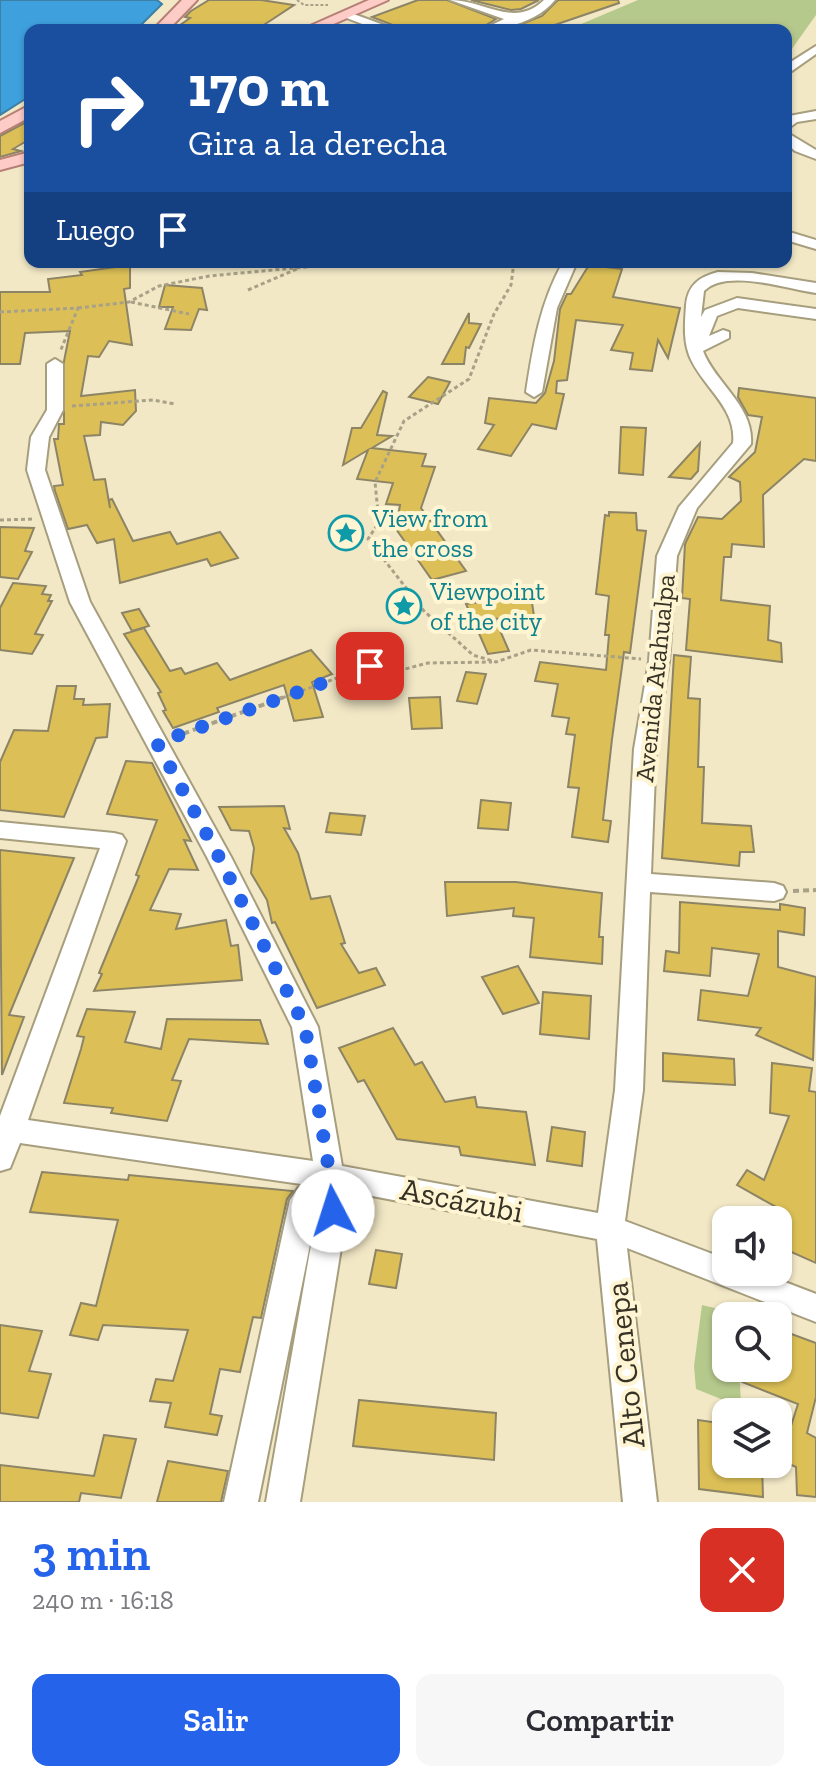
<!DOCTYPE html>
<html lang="es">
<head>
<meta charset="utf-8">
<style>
  body { margin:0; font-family:"Zilla Slab",serif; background:#f7f7f7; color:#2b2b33; height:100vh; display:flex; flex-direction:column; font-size:30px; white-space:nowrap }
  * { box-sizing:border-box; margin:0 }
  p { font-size:26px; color:#7c7c81 }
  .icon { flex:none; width:44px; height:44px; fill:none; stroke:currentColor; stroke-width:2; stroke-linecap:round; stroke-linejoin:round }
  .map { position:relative; height:1502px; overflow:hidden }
  .panel { display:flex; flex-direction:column; background:#fff; flex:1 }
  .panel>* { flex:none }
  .banner { position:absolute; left:24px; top:24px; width:768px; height:244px; border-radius:16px; box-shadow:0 2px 6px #0004; background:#1a4fa0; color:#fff; overflow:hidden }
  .fabs { position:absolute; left:712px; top:1206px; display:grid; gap:16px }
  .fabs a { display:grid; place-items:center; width:80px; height:80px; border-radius:16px; background:#fff; box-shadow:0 2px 6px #0004; font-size:40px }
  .pin { position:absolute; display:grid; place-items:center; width:68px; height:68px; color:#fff; margin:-34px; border-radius:16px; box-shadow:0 4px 12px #0006 }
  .me { position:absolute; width:88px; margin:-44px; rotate:355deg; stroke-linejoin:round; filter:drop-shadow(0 0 6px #0008) }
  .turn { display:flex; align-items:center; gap:28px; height:168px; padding:0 32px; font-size:36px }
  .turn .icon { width:104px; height:104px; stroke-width:2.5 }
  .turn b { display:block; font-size:56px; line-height:68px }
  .then { display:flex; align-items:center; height:76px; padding:0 32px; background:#0003; gap:16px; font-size:30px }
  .round { display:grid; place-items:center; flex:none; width:84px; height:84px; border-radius:16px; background:#f7f7f7 }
  .summary { display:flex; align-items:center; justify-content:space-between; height:136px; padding:0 32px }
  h1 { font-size:48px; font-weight:600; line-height:60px; color:#2563eb }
  .action { display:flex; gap:16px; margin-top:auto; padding:16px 32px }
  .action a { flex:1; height:92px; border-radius:16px; background:#2563eb; color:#fff; font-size:32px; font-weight:600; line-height:92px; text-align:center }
  .action a+a { background:#f7f7f7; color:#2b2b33 }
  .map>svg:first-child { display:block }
  .green { fill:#b6c98c }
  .water { fill:#3ea1de; stroke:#3c80a6; stroke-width:2 }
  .building { fill:#dcc057; stroke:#8d8465; stroke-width:2 }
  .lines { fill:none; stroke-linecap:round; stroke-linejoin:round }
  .minor-casing { stroke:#a79e7e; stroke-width:4 }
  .major-casing { stroke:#b78076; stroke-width:4 }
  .path-far2 { stroke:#a9a187; stroke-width:2; stroke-dasharray:3 2; stroke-linecap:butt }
  .path-far1 { stroke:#a9a187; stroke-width:3; stroke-dasharray:4 3; stroke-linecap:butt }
  .path { stroke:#a9a187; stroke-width:4; stroke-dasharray:6 4; stroke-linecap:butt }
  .minor { fill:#fff; fill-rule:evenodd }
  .major { fill:#feccc7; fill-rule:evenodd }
  .route { stroke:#2563eb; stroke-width:14; stroke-dasharray:0 25.2 }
  .labels { text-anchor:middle; stroke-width:8; stroke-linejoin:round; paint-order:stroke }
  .culture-label { font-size:26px; fill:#0d838f; stroke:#fff5d3; text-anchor:start }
  .street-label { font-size:26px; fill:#363225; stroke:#fff5d3 }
  .near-street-label { font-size:32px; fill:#363225; stroke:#fff5d3 }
</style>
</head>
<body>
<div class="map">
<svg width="816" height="1502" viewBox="0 0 816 1502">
  <rect width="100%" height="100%" fill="#f2e8c6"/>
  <g class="green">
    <polygon points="638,0 816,0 816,15 789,53 786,53 786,30 567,30"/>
    <polygon points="702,1305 748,1316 726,1316 726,1368 744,1368 740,1382 741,1407 696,1389 694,1366"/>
  </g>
  <polygon class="water" points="0,0 157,0 162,4 136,30 30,30 30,96 0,115"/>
  <g class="building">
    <polygon points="209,0 261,0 294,5 256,30 173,30 190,18 185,17 191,11"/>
    <polygon points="418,0 447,0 496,19 478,30 397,30 393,25 372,17"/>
    <polygon points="471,0 539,0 521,9 511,10"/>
    <polygon points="558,0 618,0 619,3 540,30 507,30 542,16"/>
    <polygon points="30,120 30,139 13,149 21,151 0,157 0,136"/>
    <polygon points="130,265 130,288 124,289 132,345 109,341 99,357 88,356 81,396 135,390 136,411 123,425 101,422 100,435 84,436 94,480 105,479 110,508 109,500 112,499 133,541 170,532 177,544 220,532 238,558 211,566 207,559 120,583 114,539 97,543 87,525 68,529 55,491 54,486 63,485 54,439 58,439 59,424 64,424 64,361 70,331 25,333 20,364 0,364 0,292 50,292 48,279 82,275 80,272"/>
    <polygon points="589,265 622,269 613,297 680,308 668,358 658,340 652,371 630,369 633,353 611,350 623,325 576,320 567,380 557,381 556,393 564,394 556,429 532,424 511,456 478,449 494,425 485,423 489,398 536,403 545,393 554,361 560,309 567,294 571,294"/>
    <polygon points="165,285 202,288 207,310 199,309 191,330 165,329 173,307 159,307"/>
    <polygon points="469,313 469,323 481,324 469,348 466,347 464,364 442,364"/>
    <polygon points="428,377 450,382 438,404 409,397"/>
    <polygon points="739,388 816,398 816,461 804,459 763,495 764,547 732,544 731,557 724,557 721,600 770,606 768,640 781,643 782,662 686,650 690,599 682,598 685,544 698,517 722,519 741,501 740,482 729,477 755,452 762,417 748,415 738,397"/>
    <polygon points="383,391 387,393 377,435 392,436 372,448 426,454 422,466 435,467 421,508 466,571 432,580 396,529 400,505 386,504 393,483 357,479 368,450 343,465 352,428 361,428"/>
    <polygon points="621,427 646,428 643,475 619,473"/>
    <polygon points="700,443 698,471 691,479 669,477"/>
    <polygon points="609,512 636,513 637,530 646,531 630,653 624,652 612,739 603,820 611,821 608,842 572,837 579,788 568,787 575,735 566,734 569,718 552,716 558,684 535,681 540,662 606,670 609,635 605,635 609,596 596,594 605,515 609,516"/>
    <polygon points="0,527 34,528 25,551 32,552 18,579 0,577"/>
    <polygon points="13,583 46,586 42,594 51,595 48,601 52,601 35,634 43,635 32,654 0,650 0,608"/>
    <polygon points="531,596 534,616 495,619 509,651 488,654 466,604"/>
    <polygon points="139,609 149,626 132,631 122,613"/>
    <polygon points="144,628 170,671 181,668 185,674 217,663 230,680 311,650 332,674 312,682 323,717 294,721 284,685 217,708 219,712 173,728 163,711 166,710 158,693 161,692 124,634"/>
    <polygon points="674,655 691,657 688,698 700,699 698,767 704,767 702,823 751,826 754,852 740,852 739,866 662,858"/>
    <polygon points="466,672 486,674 477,704 457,701"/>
    <polygon points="57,686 76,686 74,699 84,699 83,705 110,704 107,737 96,738 64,817 0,810 0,762 14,730 48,731"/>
    <polygon points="440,697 442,728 412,729 409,698"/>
    <polygon points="126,761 152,763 191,841 184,840 198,870 169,869 150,910 181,914 176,929 226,920 231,946 238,945 242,980 94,991 102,974 99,973 139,876 136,875 157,820 107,814"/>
    <polygon points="481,800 511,803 508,830 478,828"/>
    <polygon points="284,806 290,829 284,828 298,853 311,899 330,896 345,943 341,944 359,973 376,968 385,985 317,1008 275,922 272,923 267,900 251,873 254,848 249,831 231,830 219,807"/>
    <polygon points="330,813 365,816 361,835 326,832"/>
    <polygon points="0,850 74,858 9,1015 24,1017 2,1075"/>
    <polygon points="445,882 516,882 602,893 599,937 603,937 602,964 530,957 534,918 513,916 514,908 447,916"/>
    <polygon points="680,902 780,910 780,904 805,908 804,935 778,931 778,967 816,977 813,1060 756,1035 761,1028 698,1020 701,990 748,996 759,954 712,948 710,976 664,971 666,951 679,953"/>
    <polygon points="518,966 539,1003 503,1014 482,977"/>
    <polygon points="543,992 591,996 589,1039 540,1034"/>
    <polygon points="87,1009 135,1012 125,1042 161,1049 167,1019 260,1020 268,1044 189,1039 172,1080 181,1081 167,1121 111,1113 113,1108 64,1103 81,1049 84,1037 77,1036"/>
    <polygon points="393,1028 415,1065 422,1062 445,1102 475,1097 477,1107 526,1112 535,1165 461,1155 459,1147 397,1139 364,1080 358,1082 339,1048"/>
    <polygon points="663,1053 734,1059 735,1085 663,1081"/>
    <polygon points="772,1063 812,1068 809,1091 816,1092 816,1263 778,1246 778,1220 771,1220 776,1207 737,1185 747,1170 764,1180 789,1116 770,1113"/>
    <polygon points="552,1127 585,1132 582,1166 547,1161"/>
    <polygon points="42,1172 128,1180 129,1175 293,1191 287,1199 261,1318 253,1317 240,1372 220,1369 210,1414 222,1416 217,1435 165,1427 171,1403 150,1401 156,1379 173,1381 188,1330 103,1325 98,1340 70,1335 81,1303 96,1306 118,1220 30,1212"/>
    <polygon points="376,1250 402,1254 396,1288 369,1284"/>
    <polygon points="0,1325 42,1331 29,1371 51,1374 38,1418 0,1413"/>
    <polygon points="778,1329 816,1343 816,1397 807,1433 816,1438 816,1497 797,1495 796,1467 780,1460 798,1404 742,1382 745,1368 778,1368"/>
    <polygon points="359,1400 496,1413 494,1460 353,1446"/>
    <polygon points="698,1420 726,1424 726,1464 762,1464 763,1497 699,1489"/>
    <polygon points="104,1435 136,1439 121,1498 81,1493 79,1502 0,1502 0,1465 94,1476"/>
    <polygon points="168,1461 228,1471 221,1502 157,1502"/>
  </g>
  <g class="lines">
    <g class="minor-casing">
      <g id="minor">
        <path d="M450 0C484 0 515 29 544 0H555C539 20 507 30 481 30L504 19Z"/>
        <polygon points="348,12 392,28 394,30 378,30 344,17 344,13"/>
        <polygon points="816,46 816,54 786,75 786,65"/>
        <polygon points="816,111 816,119 797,122 786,130 789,116"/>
        <polygon points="786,132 816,150 816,159 795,151 786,143"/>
        <polygon points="786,231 816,240 816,249 786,240"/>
        <path d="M563 262H577L557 308 542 392 534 397 526 392C533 346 540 303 563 262Z"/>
        <path d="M718 272 752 273 816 283V293C787 289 726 268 704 291L701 317 705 310 737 298 816 309V319L738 308 717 316 709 336 723 330 729 332V338L703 351C715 383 754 406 751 444L697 508 677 556 669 661 656 749 651 874 774 883 783 886 786 892 783 898 774 901 650 892 643 1090 625 1221 726 1259V1272H759L816 1294V1322L627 1248 657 1502H623L597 1239 346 1191 347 1211 300 1502H266L318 1205 258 1502H224L290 1200 301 1184 20 1143 10 1168 0 1171V1116L100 848 0 838V822L114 833 122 835 126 841 28 1120 313 1161 292 1027 207 857 70 602 27 470 31 437 47 410V364L55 359 63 364V410L49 437 45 470 90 602 231 857 318 1027 342 1166 598 1213 615 1090 634 749 649 661 657 556 679 507 733 443C737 407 701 386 689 355 683 339 685 321 686 305 688 285 699 277 718 272Z"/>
      </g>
    </g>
    <g class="major-casing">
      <g id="major">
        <polygon points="182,0 197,0 168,30 153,30"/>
        <polygon points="369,0 388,0 320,30 301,30"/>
        <polygon points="30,105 30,117 0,133 0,121"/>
        <polygon points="30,152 30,162 0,170 0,160"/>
      </g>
    </g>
    <polyline class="path-far2" points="297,0 304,5 328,5"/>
    <g class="path-far1">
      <polyline points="514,262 511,285 494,314 469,379 404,421 375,482 379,522 368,539 424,611 473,655 496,662 531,650 641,659"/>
      <polyline points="248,290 299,268"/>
      <polyline points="131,302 189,314"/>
      <polyline points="78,308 129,302 159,286 209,276 317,266"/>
      <polyline points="0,312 78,308 60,352"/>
      <polyline points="72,406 153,400 175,404"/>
      <polyline points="0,520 34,519"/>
      <polyline points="282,698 370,666 382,675 428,663 492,662"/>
    </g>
    <g class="path">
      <polyline points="174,737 287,696"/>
      <polyline points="793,891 816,890"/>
    </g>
    <use href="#minor" class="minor"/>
    <use href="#major" class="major"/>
  </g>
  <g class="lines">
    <polyline class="route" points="333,1211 330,1176 305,1027 219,857 157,743 370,666"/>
  </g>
  <defs>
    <g id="sight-ring" transform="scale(1.8)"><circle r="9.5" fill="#fff5d3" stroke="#0f9aa8" stroke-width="1.5"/><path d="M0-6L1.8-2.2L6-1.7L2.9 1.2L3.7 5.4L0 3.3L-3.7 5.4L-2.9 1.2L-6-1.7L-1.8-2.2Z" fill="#0f9aa8"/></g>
  </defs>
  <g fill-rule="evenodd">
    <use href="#sight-ring" x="346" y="533"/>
    <use href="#sight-ring" x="404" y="606"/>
  </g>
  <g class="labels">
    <g class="culture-label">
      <text x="372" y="527">View from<tspan x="372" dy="30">the cross</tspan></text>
      <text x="430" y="600">Viewpoint<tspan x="430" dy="30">of the city</tspan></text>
    </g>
    <g class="street-label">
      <text transform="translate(655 678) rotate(-84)" y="9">Avenida Atahualpa</text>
    </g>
    <g class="near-street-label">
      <text transform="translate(462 1200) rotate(11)" y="11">Ascázubi</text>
      <text transform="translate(625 1365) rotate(-96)" y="11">Alto Cenepa</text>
    </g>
  </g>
</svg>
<div class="fabs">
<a><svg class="icon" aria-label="sound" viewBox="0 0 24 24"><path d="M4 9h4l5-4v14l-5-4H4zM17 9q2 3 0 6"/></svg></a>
<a><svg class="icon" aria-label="search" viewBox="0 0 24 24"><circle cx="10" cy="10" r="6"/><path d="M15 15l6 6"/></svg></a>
<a><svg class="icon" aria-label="layers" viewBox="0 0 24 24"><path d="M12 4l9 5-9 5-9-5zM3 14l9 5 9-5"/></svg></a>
</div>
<div class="pin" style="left:370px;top:666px;background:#d93025"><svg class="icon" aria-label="arrive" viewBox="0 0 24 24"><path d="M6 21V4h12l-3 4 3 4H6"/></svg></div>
<svg class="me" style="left:333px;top:1211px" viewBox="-20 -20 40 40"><circle r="19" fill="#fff"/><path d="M0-13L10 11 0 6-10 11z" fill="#2563eb"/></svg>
<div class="banner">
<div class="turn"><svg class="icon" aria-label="right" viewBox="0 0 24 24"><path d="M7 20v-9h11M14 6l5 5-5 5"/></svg><div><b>170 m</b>Gira a la derecha</div></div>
<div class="then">Luego<svg class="icon" aria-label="arrive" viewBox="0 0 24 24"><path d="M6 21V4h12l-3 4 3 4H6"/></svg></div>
</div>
</div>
<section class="panel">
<div class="summary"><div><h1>3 min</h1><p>240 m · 16:18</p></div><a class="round" style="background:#d93025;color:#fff"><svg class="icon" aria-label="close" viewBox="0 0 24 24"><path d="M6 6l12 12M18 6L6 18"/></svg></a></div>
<div class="action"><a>Salir</a><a>Compartir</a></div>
</section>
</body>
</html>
